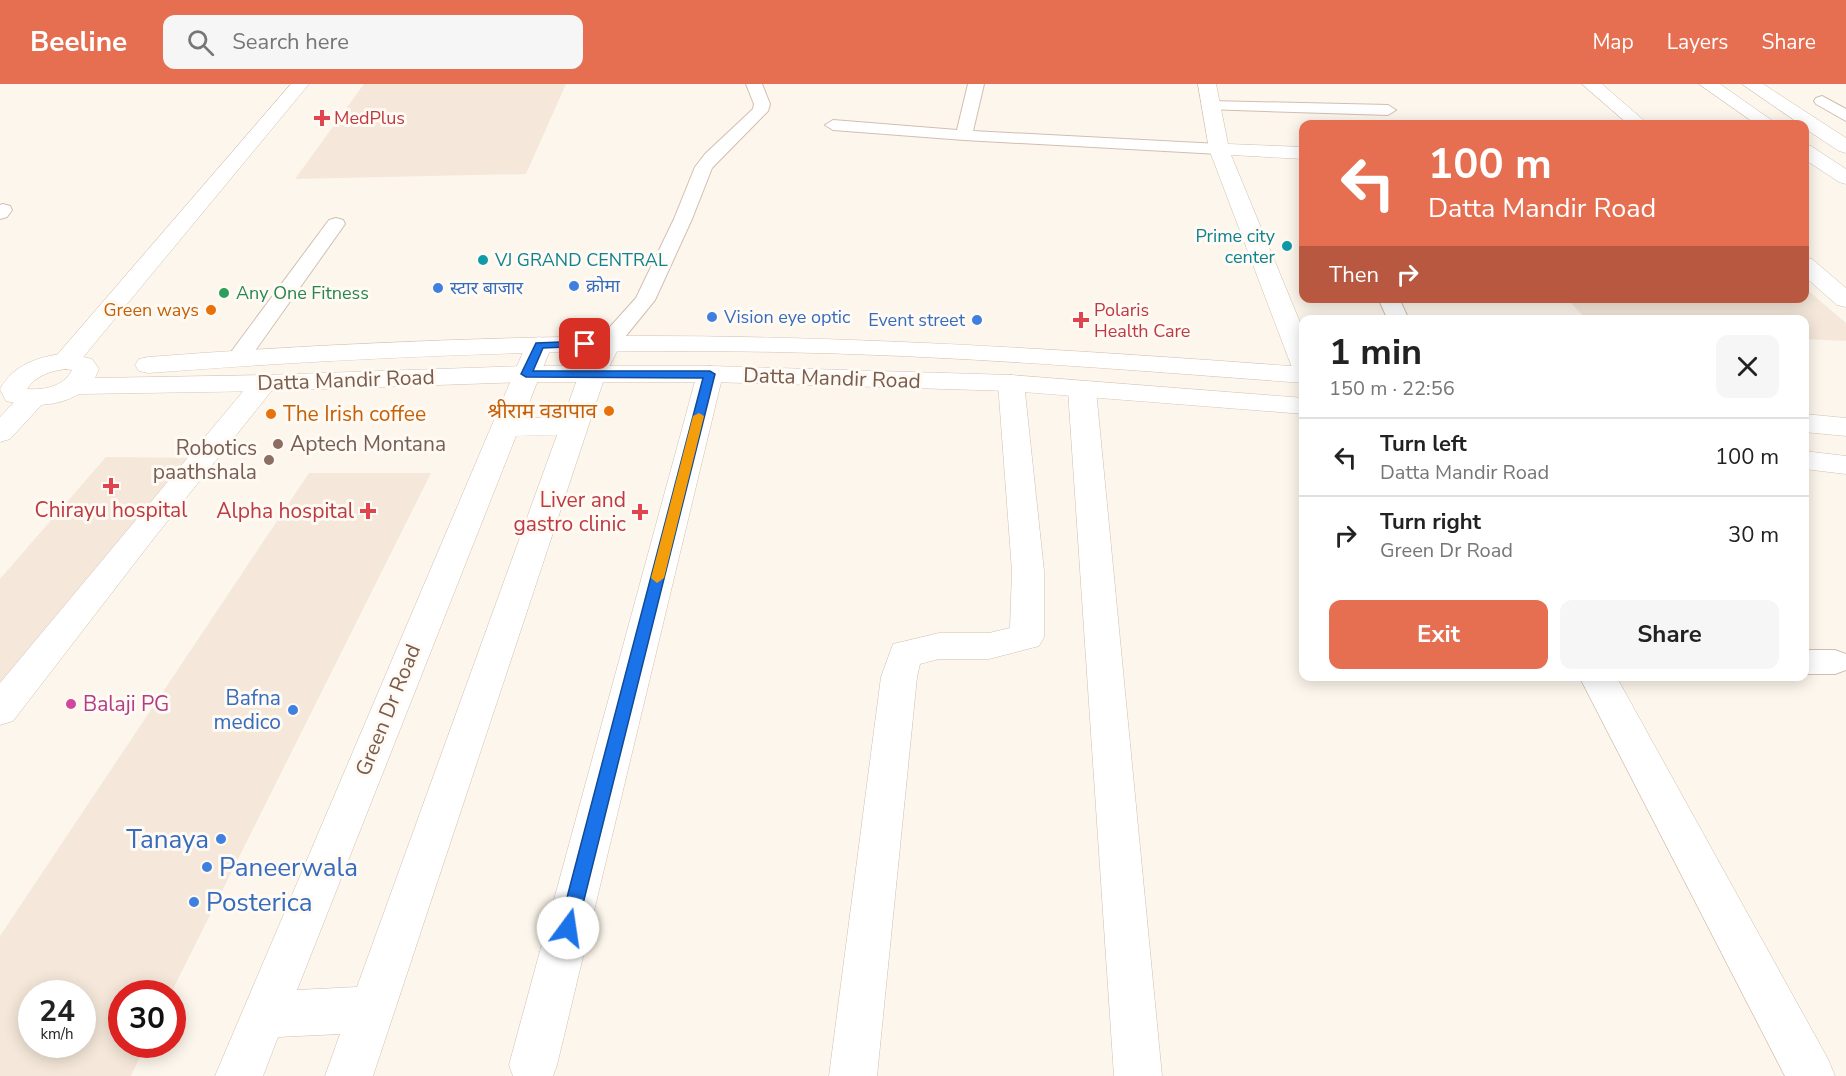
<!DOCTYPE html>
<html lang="en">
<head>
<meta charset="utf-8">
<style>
  body { margin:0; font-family:"Nunito Sans","Noto Sans Devanagari",sans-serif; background:#f6f6f6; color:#222; height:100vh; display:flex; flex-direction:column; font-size:22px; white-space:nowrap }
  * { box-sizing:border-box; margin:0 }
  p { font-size:20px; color:#767676 }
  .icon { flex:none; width:33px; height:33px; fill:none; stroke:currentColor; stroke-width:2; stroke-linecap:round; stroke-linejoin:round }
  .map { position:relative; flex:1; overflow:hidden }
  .details { position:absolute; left:1299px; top:231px; width:510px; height:366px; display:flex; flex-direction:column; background:#fff; border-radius:12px; box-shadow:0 3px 15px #0003 }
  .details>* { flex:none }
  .guide { position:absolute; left:1299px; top:36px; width:510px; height:183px; border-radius:12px; box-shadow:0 3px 15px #0003; background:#e76f51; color:#fff; overflow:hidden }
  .speed { position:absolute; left:18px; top:896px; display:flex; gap:12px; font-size:30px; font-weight:700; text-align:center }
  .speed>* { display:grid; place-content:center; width:78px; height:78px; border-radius:50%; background:#fff; box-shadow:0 3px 15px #0003; line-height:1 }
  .speed small { font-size:15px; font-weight:400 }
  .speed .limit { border:9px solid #d22; background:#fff; color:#111 }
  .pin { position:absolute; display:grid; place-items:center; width:51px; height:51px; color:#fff; margin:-26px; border-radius:12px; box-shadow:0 3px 9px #0006 }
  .me { position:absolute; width:66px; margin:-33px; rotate:14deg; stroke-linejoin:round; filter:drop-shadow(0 0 4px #0008) }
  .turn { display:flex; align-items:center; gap:21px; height:126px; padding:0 30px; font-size:27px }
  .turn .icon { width:78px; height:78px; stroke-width:2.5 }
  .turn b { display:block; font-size:42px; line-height:51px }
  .then { display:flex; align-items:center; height:57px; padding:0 30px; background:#0003; gap:12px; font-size:22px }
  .round { display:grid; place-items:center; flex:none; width:63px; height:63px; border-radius:12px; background:#f6f6f6 }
  .overview { display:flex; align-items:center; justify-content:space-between; height:102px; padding:0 30px }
  h1 { font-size:36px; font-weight:700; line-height:45px }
  .cta { display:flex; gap:12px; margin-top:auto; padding:12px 30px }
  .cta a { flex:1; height:69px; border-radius:12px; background:#e76f51; color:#fff; font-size:24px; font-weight:700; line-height:69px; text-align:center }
  .cta a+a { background:#f6f6f6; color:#222 }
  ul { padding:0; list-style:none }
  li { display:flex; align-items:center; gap:18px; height:78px; padding:0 30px; border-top:2px solid #e0e0e0 }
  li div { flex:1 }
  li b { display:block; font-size:22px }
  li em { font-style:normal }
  header { display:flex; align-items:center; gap:36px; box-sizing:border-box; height:84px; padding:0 30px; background:#e76f51; color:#fff }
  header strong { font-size:28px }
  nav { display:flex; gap:33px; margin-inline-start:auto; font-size:21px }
  .search { width:420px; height:54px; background:#f6f6f6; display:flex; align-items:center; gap:15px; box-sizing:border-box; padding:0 21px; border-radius:12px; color:#767676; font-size:22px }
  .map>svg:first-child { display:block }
  .residential { fill:#f5e8da; fill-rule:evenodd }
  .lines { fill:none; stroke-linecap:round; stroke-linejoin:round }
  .service-casing { stroke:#d1beb0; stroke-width:2 }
  .minor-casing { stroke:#d1beb0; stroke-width:1 }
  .tertiary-casing { stroke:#d1beb0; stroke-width:1 }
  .secondary-casing { stroke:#d6c0b0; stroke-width:1 }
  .service { fill:#fff; fill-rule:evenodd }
  .minor { fill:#fff; fill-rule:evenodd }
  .tertiary { fill:#fff; fill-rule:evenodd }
  .secondary { fill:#fff; fill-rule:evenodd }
  .route { fill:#1a73e8; stroke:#114b97; stroke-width:1.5 }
  .slow { fill:#f59e0b }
  .health-dot { fill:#e0444e; stroke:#fffaf3; stroke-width:2 }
  .culture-dot { fill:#0f9aa8; stroke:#fffaf3; stroke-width:2 }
  .shop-dot { fill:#3f7fe0; stroke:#fffaf3; stroke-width:2 }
  .leisure-dot { fill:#2e9e5b; stroke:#fffaf3; stroke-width:2 }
  .food-dot { fill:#e8710a; stroke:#fffaf3; stroke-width:2 }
  .education-dot { fill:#8d6e63; stroke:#fffaf3; stroke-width:2 }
  .hotel-dot { fill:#d1479c; stroke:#fffaf3; stroke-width:2 }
  .labels { text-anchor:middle; stroke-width:6; stroke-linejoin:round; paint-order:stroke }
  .far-health-label { font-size:18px; fill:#be3a42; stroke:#fffaf3; text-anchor:start }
  .far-culture-label { font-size:18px; fill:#0d838f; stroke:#fffaf3; text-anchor:end }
  .far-shop-label { font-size:18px; fill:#366cbe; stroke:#fffaf3; text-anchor:start }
  .far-leisure-label { font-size:18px; fill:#27864d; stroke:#fffaf3; text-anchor:start }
  .far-food-label { font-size:18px; fill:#c56008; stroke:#fffaf3; text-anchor:end }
  .street-label { font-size:21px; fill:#7a5c4d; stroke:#fffaf3 }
  .food-label { font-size:21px; fill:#c56008; stroke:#fffaf3; text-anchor:end }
  .education-label { font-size:21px; fill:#785e54; stroke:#fffaf3; text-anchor:start }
  .health-label { font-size:21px; fill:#be3a42; stroke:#fffaf3; text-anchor:end }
  .shop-label { font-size:21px; fill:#366cbe; stroke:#fffaf3; text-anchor:end }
  .hotel-label { font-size:21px; fill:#b23c85; stroke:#fffaf3; text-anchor:start }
  .near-shop-label { font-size:26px; fill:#366cbe; stroke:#fffaf3; text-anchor:start }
</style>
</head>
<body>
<header>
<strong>Beeline</strong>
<div class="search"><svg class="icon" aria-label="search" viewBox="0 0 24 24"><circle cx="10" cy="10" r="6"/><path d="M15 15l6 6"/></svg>Search here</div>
<nav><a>Map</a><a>Layers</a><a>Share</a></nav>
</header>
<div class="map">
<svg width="1846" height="992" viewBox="0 0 1846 992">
  <rect width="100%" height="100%" fill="#fdf6ec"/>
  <g class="residential">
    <polygon points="364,0 566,0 526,90 295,95"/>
    <polygon points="1805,204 1846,239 1846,257 1805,255 1804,236 1586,235 1567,215 1804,214"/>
    <polygon points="106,373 197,374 0,619 0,495"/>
    <path d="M309 389H431L171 909H122V960H146L131 992H0V852ZM32 909H82V960H32Z"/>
  </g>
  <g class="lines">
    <g class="service-casing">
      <g id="service">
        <polygon points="746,0 762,0 770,20 768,27 712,84 692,135 655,216 616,264 608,266 600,264 597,259 600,254 636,214 674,135 695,83 705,70 753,25 754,20"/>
        <polygon points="968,0 984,0 973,47 1219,60 1227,65 1219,70 964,56 833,46 825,41 833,36 957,46"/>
        <polygon points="1822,12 1846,25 1846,37 1816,20 1814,17 1816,14"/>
        <polygon points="1211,17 1388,21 1396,26 1388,31 1205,25 1203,22"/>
        <polygon points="3,120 10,122 12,126 7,133 0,135 0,121"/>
        <polygon points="336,134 343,136 345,140 247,278 239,280 231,278 228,273 231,268 329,136"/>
        <polygon points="1378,214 1399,214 1409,236 1388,236"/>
        <polygon points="1804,566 1835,566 1846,570 1846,586 1835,590 1804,590"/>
      </g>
    </g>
    <g class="minor-casing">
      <g id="minor">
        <polygon points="1198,0 1216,0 1228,60 1304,63 1304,75 1231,71 1304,248 1304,289 1295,287 1291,281 1209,65"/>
        <polygon points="1582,0 1602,0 1648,40 1628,40"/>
        <polygon points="1804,173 1812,175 1846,204 1846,223 1837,221 1804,192"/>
        <path d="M608 251 617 254 621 259 606 289 373 992H325L340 950 278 953 263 992H215L526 261 530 256 539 253 548 256 552 261 523 334 564 333C573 306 582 278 599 254ZM557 351 357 903 297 906 516 352Z"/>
        <polygon points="710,282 719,284 723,290 557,981 553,992 513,992 509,981 697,290 701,284"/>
        <polygon points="264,291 273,293 277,299 273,305 154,454 13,637 0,641 0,599 255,293"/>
        <polygon points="1011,291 1020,293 1024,299 1044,487 1044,553 1039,562 989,575 939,575 920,580 917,593 877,992 829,992 881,593 893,560 939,549 989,549 1010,544 1012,487 998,299 1002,293"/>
        <polygon points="1082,298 1092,300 1096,306 1162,992 1114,992 1068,306 1072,300"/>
        <polygon points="34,306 44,308 48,314 10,355 0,358 0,333 24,308"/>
        <polygon points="1579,592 1616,592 1828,975 1835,992 1785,992"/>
      </g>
    </g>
    <g class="tertiary-casing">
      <g id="tertiary">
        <polygon points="291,0 309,0 75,283 66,285 57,283 53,277 57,271"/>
        <polygon points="1699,0 1720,0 1777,40 1756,40"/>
        <polygon points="1742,0 1763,0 1846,54 1846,69 1839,67 1804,44 1804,40 1800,40"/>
        <polygon points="1804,60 1811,62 1846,85 1846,100 1839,98 1804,75"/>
      </g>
    </g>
    <g class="secondary-casing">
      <g id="secondary">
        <path d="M618 252C847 251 1075 266 1304 283V299C1128 286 952 271 775 268 566 264 357 273 148 289L139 287 135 281 139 275 148 273C305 261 461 254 618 252Z"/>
        <path d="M66 269 92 275 99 285 95 294 264 291 526 282H710L1011 291 1304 314V330L1011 307 710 298H526L264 307 79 310C57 323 31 323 6 317L0 305C14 280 38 273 66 269ZM66 285 72 286C63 303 45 306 27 305 36 291 51 287 66 285Z"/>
        <polygon points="1804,330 1846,334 1846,352 1804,348"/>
        <polygon points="1804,367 1846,372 1846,390 1804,385"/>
      </g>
    </g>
    <use href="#service" class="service"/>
    <use href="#minor" class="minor"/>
    <use href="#tertiary" class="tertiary"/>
    <use href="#secondary" class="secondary"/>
  </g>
  <polygon class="route" points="585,257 589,258 589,262 543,264 533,287 710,287 715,290 577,844 574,850 568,853 561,850 559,844 703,294 526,293 521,290 536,259"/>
  <polygon class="slow" points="699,329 704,332 664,494 657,499 651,494 693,332"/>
  <g class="health-dot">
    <path d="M319 25h6v6h6v6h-6v6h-6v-6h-6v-6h6z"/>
    <path d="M1078 227h6v6h6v6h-6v6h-6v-6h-6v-6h6z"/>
    <path d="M108 393h6v6h6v6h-6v6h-6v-6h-6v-6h6z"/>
    <path d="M365 418h6v6h6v6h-6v6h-6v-6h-6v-6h6z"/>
    <path d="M637 419h6v6h6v6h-6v6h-6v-6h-6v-6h6z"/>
  </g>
  <g class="culture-dot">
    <circle cx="1287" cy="162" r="6"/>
    <circle cx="483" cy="176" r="6"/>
  </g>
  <g class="shop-dot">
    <circle cx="574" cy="202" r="6"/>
    <circle cx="438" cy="204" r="6"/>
    <circle cx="712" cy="233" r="6"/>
    <circle cx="977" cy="236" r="6"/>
    <circle cx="293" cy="626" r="6"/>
    <circle cx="221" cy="755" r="6"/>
    <circle cx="207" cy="783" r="6"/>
    <circle cx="194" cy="818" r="6"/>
  </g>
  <circle class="leisure-dot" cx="224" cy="209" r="6"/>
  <g class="food-dot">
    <circle cx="211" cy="226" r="6"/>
    <circle cx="609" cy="327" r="6"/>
    <circle cx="271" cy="330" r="6"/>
  </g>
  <g class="education-dot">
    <circle cx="278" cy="360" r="6"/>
    <circle cx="269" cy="376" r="6"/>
  </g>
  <circle class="hotel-dot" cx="71" cy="620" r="6"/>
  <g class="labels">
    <g class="far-health-label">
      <text x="334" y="40">MedPlus</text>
      <text x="1094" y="232">Polaris<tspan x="1094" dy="21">Health Care</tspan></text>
    </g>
    <g class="far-culture-label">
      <text x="1275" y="158">Prime city<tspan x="1275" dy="21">center</tspan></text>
      <text x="495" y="182" text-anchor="start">VJ GRAND CENTRAL</text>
    </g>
    <g class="far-shop-label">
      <text x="586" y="208">क्रोमा</text>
      <text x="450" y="210">स्टार बाजार</text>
      <text x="724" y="239">Vision eye optic</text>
      <text x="965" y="242" text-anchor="end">Event street</text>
    </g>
    <g class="far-leisure-label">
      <text x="236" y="215">Any One Fitness</text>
    </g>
    <g class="far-food-label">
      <text x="199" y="232">Green ways</text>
    </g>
    <g class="street-label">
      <text transform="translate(832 294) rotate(2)" y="7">Datta Mandir Road</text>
      <text transform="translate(346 296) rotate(-2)" y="7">Datta Mandir Road</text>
      <text transform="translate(388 626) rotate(-68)" y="7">Green Dr Road</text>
    </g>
    <g class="food-label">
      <text x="597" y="334">श्रीराम वडापाव</text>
      <text x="283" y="337" text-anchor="start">The Irish coffee</text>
    </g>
    <g class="education-label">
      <text x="290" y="367">Aptech Montana</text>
      <text x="257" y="371" text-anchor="end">Robotics<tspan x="257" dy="24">paathshala</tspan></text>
    </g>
    <g class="health-label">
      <text x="626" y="423">Liver and<tspan x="626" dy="24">gastro clinic</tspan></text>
      <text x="111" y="433" text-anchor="middle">Chirayu hospital</text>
      <text x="354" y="434">Alpha hospital</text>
    </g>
    <g class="shop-label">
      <text x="281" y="621">Bafna<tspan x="281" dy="24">medico</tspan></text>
    </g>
    <g class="hotel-label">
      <text x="83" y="627">Balaji PG</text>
    </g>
    <g class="near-shop-label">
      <text x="209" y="764" text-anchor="end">Tanaya</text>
      <text x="219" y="792">Paneerwala</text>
      <text x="206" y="827">Posterica</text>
    </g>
  </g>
</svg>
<div class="speed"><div>24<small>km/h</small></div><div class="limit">30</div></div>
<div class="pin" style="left:585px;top:260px;background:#d93025"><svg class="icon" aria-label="arrive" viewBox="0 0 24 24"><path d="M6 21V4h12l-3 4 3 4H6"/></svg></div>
<svg class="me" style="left:568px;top:844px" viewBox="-20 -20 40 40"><circle r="19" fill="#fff"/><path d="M0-13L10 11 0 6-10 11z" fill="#1a73e8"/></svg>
<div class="guide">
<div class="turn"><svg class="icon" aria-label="left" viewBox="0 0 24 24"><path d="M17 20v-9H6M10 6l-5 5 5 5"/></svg><div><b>100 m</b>Datta Mandir Road</div></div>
<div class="then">Then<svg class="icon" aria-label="right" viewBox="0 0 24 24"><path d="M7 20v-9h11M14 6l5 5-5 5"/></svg></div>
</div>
<section class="details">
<div class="overview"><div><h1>1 min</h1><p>150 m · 22:56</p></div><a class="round"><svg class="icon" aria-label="close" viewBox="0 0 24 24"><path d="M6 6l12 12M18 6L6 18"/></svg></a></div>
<ul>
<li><svg class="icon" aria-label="left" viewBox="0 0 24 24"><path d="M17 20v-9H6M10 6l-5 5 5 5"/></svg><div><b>Turn left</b><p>Datta Mandir Road</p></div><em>100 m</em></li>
<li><svg class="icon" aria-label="right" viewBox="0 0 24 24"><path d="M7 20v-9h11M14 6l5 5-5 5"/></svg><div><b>Turn right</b><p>Green Dr Road</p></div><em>30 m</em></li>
</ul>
<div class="cta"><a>Exit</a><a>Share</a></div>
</section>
</div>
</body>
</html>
